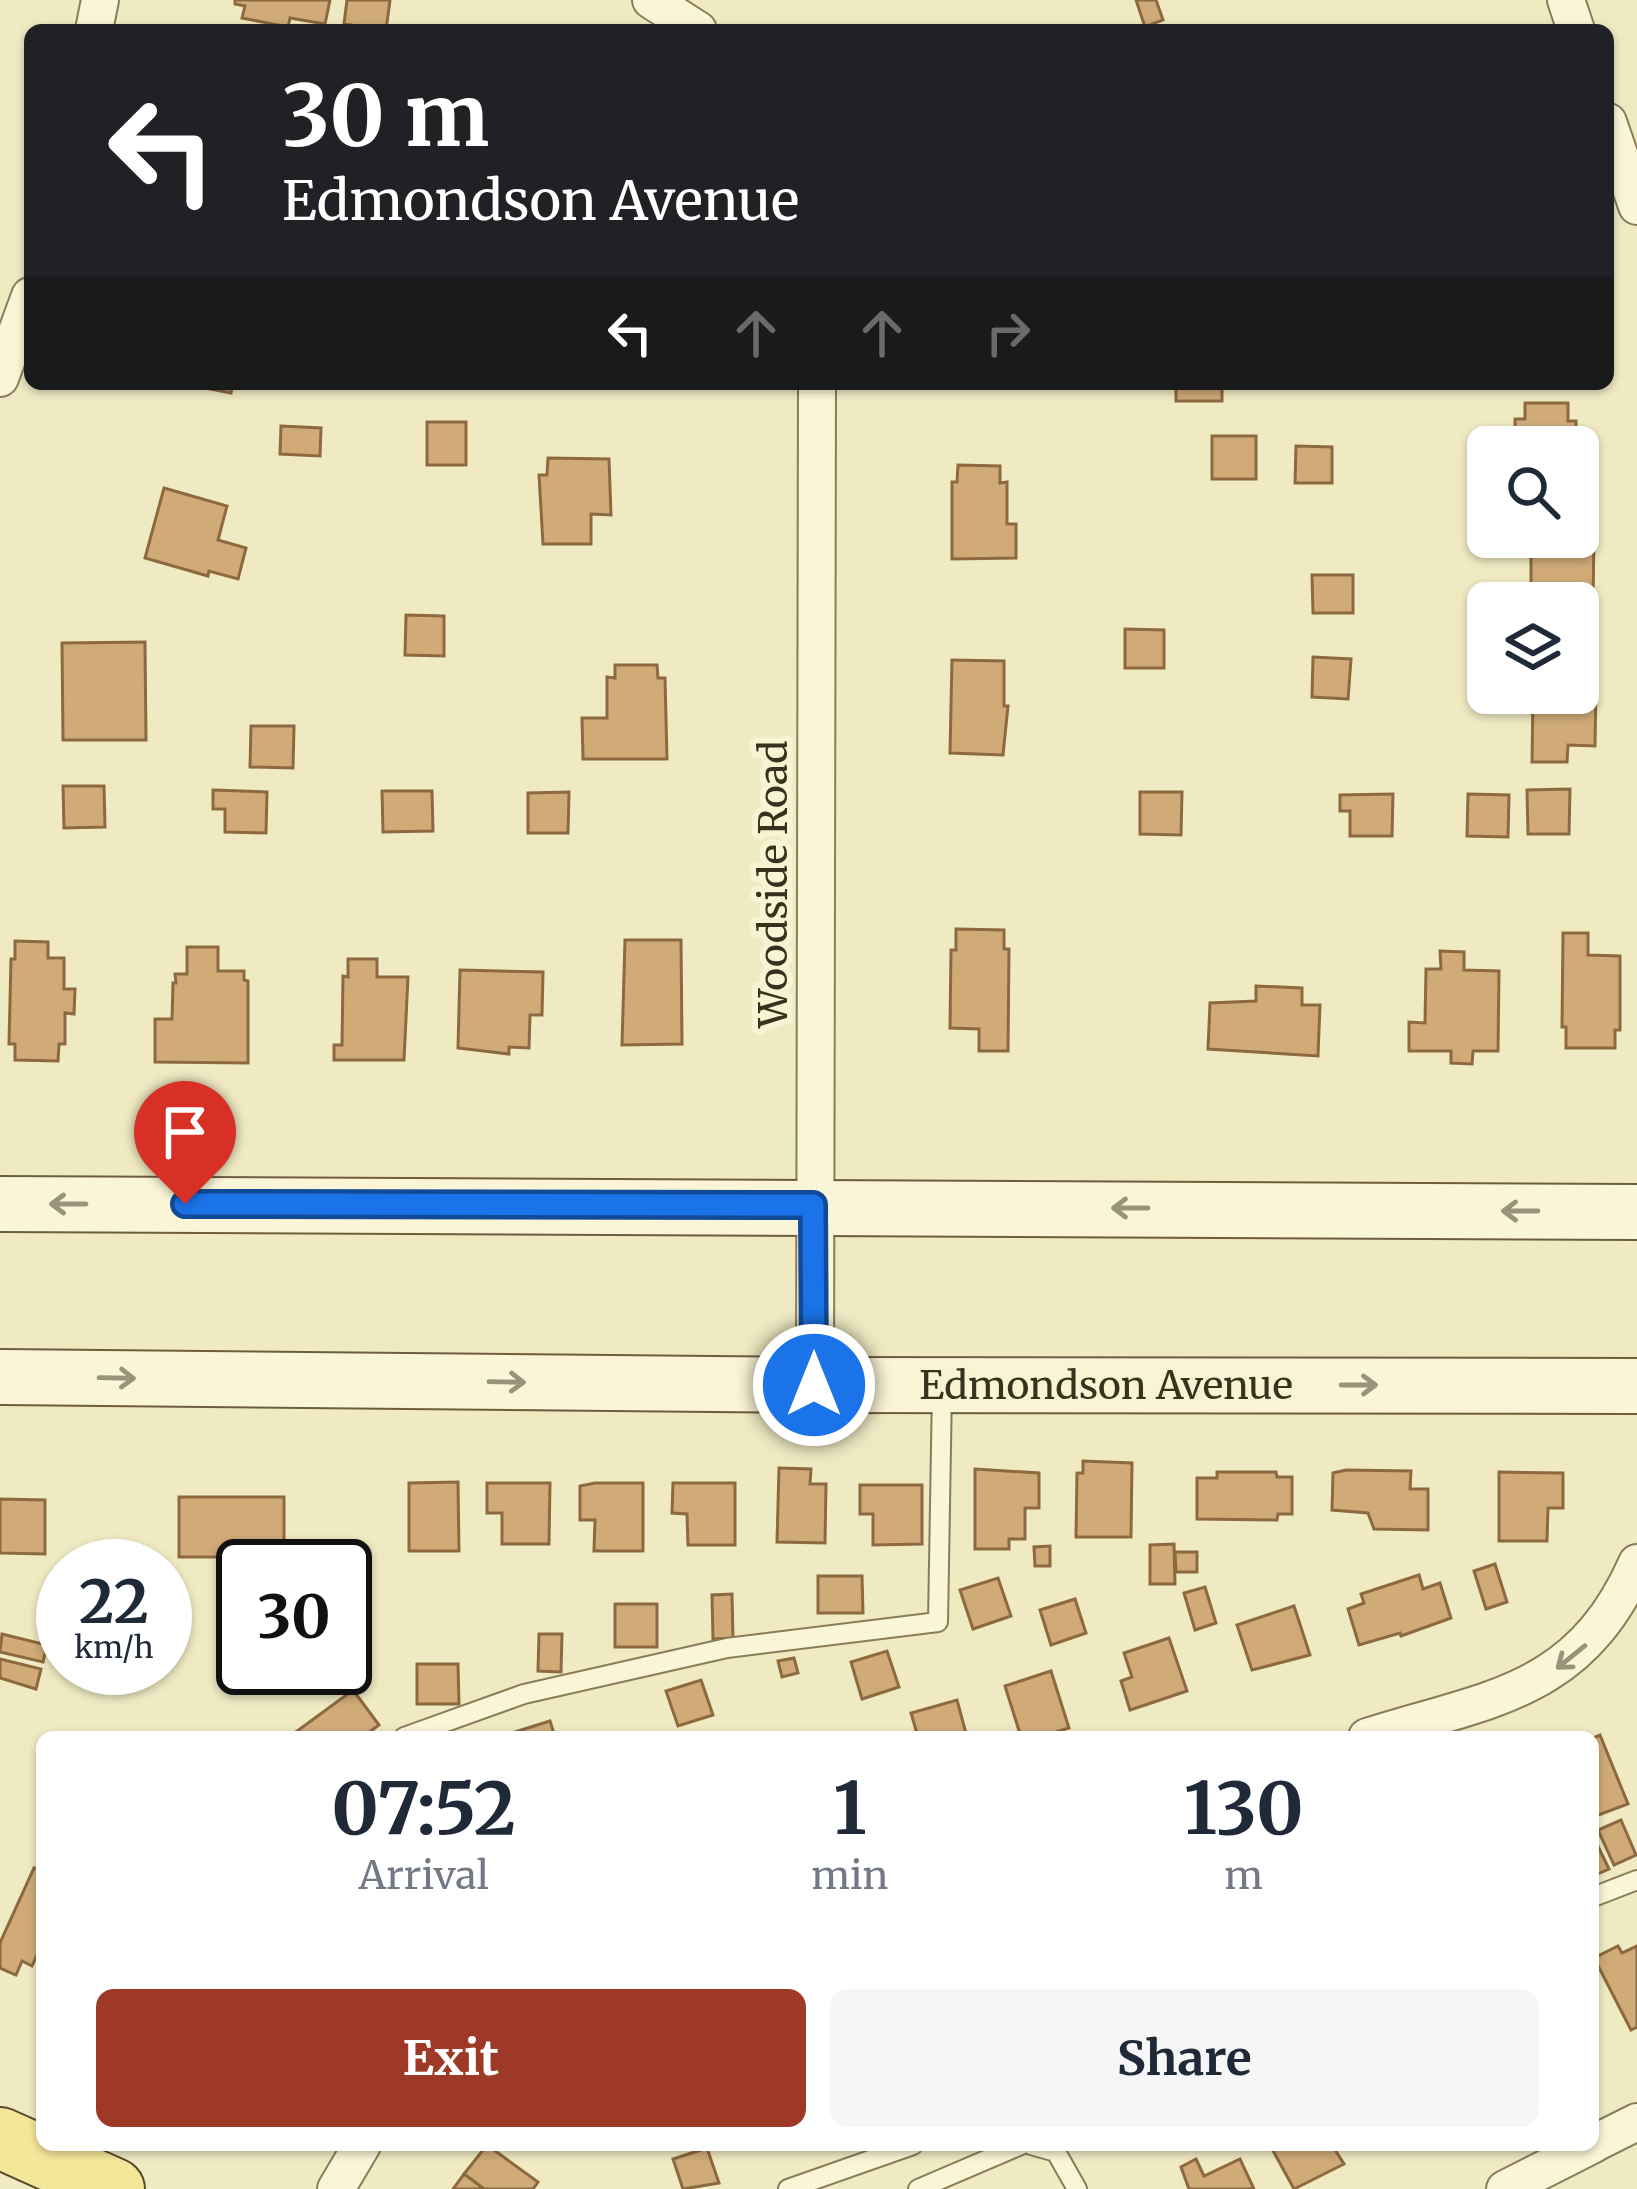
<!DOCTYPE html>
<html lang="en">
<head>
<meta charset="utf-8">
<style>
  body { margin:0; font-family:Merriweather,serif; background:#f6f6f7; color:#1f2937; height:100vh; display:flex; flex-direction:column; font-size:45px; white-space:nowrap }
  * { box-sizing:border-box; margin:0 }
  p { font-size:39px; color:#747a83 }
  .icon { flex:none; width:66px; height:66px; fill:none; stroke:currentColor; stroke-width:2; stroke-linecap:round; stroke-linejoin:round }
  .map { position:relative; flex:1; overflow:hidden }
  .side { position:absolute; left:36px; top:1731px; width:1563px; height:420px; display:flex; flex-direction:column; background:#fff; border-radius:18px; box-shadow:0 3px 9px #0004 }
  .side>* { flex:none }
  .top-card { position:absolute; left:24px; top:24px; width:1590px; height:366px; border-radius:18px; box-shadow:0 3px 9px #0004; background:#202124; color:#fff; overflow:hidden }
  .fabs { position:absolute; left:1467px; top:426px; display:grid; gap:24px }
  .fabs a { display:grid; place-items:center; width:132px; height:132px; border-radius:18px; background:#fff; box-shadow:0 3px 9px #0004; font-size:60px }
  .speed { position:absolute; left:36px; top:1539px; display:flex; gap:24px; font-size:60px; font-weight:700; text-align:center }
  .speed>* { display:grid; place-content:center; width:156px; height:156px; border-radius:50%; background:#fff; box-shadow:0 3px 9px #0004; line-height:1 }
  .speed small { font-size:30px; font-weight:400 }
  .speed .limit { border:6px solid #111; border-radius:18px; background:#fff; color:#111 }
  .pin { position:absolute; display:grid; place-items:center; width:102px; height:102px; color:#fff; margin:-123px -51px; border-radius:50% 50% 50% 0; rotate:-45deg; box-shadow:0 0 12px #0007 }
  .pin .icon { rotate:45deg }
  .me { position:absolute; width:132px; margin:-66px; rotate:0deg; stroke-linejoin:round; filter:drop-shadow(0 0 9px #0008) }
  .turn { display:flex; align-items:center; gap:42px; height:252px; padding:0 60px; font-size:54px }
  .turn .icon { width:156px; height:156px; stroke-width:2.5 }
  .turn b { display:block; font-size:84px; line-height:102px }
  .lanes { display:flex; align-items:center; height:114px; padding:0 60px; background:#0003; justify-content:center; gap:60px; direction:ltr }
  .lanes .off { opacity:.35 }
  .eta { display:flex; justify-content:space-evenly; align-items:center; height:204px; text-align:center }
  .eta b { font-size:72px; font-weight:700; line-height:84px }
  .cta { display:flex; gap:24px; margin-top:auto; padding:24px 60px }
  .cta a { flex:1; height:138px; border-radius:18px; background:#9d3926; color:#fff; font-size:48px; font-weight:700; line-height:138px; text-align:center }
  .cta a+a { background:#f6f6f7; color:#1f2937 }
  .map>svg:first-child { display:block }
  .building { fill:#d0ab78; stroke:#8c693e; stroke-width:3 }
  .lines { fill:none; stroke-linecap:round; stroke-linejoin:round }
  .lane-casing { stroke:#8b7c59; stroke-width:22 }
  .street-casing { stroke:#8b7c59; stroke-width:40 }
  .secondary-casing { stroke:#6d5d3c; stroke-width:58 }
  .primary-casing { stroke:#59492d; stroke-width:64 }
  .lane { stroke:#faf5d7; stroke-width:18 }
  .street { stroke:#faf5d7; stroke-width:36 }
  .secondary { stroke:#faf5d7; stroke-width:54 }
  .primary { stroke:#f5e79a; stroke-width:60 }
  .oneway { stroke:#9a927a }
  .route-casing { stroke:#114b97; stroke-width:30 }
  .route { stroke:#1a73e8; stroke-width:21 }
  .labels { text-anchor:middle; stroke-width:12; stroke-linejoin:round; paint-order:stroke }
  .street-label { font-size:39px; fill:#3b301e; stroke:#f7f3d3 }
</style>
</head>
<body>
<div class="map">
<svg width="1637" height="2189" viewBox="0 0 1637 2189">
  <rect width="100%" height="100%" fill="#f0eac3"/>
  <g class="building">
    <polygon points="235,0 330,0 325,24 290,18 288,27 242,18 245,6 235,4"/>
    <polygon points="347,0 390,0 386,30 344,24"/>
    <polygon points="1136,0 1156,0 1163,20 1145,27"/>
    <polygon points="185,384 233,384 231,393"/>
    <rect x="1176" y="384" width="46" height="17"/>
    <polygon points="1525,403 1568,403 1568,421 1576,421 1576,447 1504,447 1504,443 1515,443 1515,419 1525,419"/>
    <rect x="427" y="422" width="39" height="43"/>
    <polygon points="281,426 321,428 320,456 280,454"/>
    <rect x="1212" y="436" width="44" height="43"/>
    <polygon points="1296,446 1332,447 1332,483 1295,483"/>
    <polygon points="548,458 609,459 611,515 591,514 591,544 543,544 539,475 547,475"/>
    <polygon points="958,465 1000,466 1000,483 1007,482 1007,524 1016,524 1016,558 952,559 952,482 957,482"/>
    <polygon points="164,488 227,506 218,540 246,548 238,579 209,571 208,576 145,558"/>
    <polygon points="1578,533 1594,533 1593,605 1586,605 1587,622 1578,622 1578,603 1531,603 1531,537 1578,537"/>
    <polygon points="1312,575 1353,575 1353,613 1313,613"/>
    <polygon points="406,615 444,616 444,656 405,655"/>
    <polygon points="1125,629 1164,630 1164,668 1125,668"/>
    <polygon points="145,642 146,740 63,740 62,643"/>
    <polygon points="1313,657 1351,659 1348,699 1312,697"/>
    <polygon points="952,660 1004,661 1004,706 1008,706 1003,755 950,753"/>
    <polygon points="615,665 657,665 658,678 665,678 667,759 583,759 582,718 607,718 607,677 615,678"/>
    <polygon points="1578,686 1596,686 1595,746 1568,745 1567,762 1532,762 1533,693 1578,693"/>
    <polygon points="251,726 294,726 293,768 250,767"/>
    <polygon points="63,786 104,786 105,827 64,828"/>
    <polygon points="1570,789 1569,834 1528,834 1527,790"/>
    <polygon points="213,790 267,792 266,833 225,832 225,809 213,809"/>
    <polygon points="382,791 432,791 433,831 383,832"/>
    <polygon points="569,792 568,833 528,833 528,793"/>
    <polygon points="1140,792 1182,792 1181,835 1140,834"/>
    <polygon points="1393,794 1392,836 1350,836 1350,811 1340,811 1340,795"/>
    <polygon points="1468,794 1509,795 1508,837 1467,836"/>
    <polygon points="956,929 1004,930 1004,949 1009,949 1008,1051 979,1051 979,1029 950,1028 951,950 956,950"/>
    <polygon points="1563,933 1588,933 1588,955 1620,956 1620,1030 1615,1030 1615,1048 1566,1048 1566,1027 1562,1027"/>
    <polygon points="625,940 681,940 682,1044 622,1045"/>
    <polygon points="15,941 48,942 48,958 64,958 64,989 75,989 74,1014 65,1013 65,1044 59,1044 58,1061 15,1060 15,1044 9,1044 11,959 15,959"/>
    <polygon points="187,947 218,947 218,971 244,971 244,980 248,981 248,1063 155,1062 155,1019 172,1019 173,983 176,983 175,974 187,974"/>
    <polygon points="1440,951 1464,952 1464,970 1499,971 1498,1051 1473,1051 1472,1064 1451,1063 1451,1051 1409,1051 1409,1022 1425,1023 1426,969 1441,969"/>
    <polygon points="348,959 377,959 377,977 408,977 404,1060 334,1060 334,1045 342,1045 343,976 348,977"/>
    <polygon points="460,970 543,972 542,1015 530,1015 529,1048 509,1047 509,1054 458,1048"/>
    <polygon points="1256,986 1302,988 1302,1005 1320,1005 1318,1056 1208,1049 1210,1003 1256,1001"/>
    <polygon points="1083,1461 1132,1463 1131,1537 1076,1537 1077,1473 1083,1473"/>
    <polygon points="779,1468 811,1469 810,1484 826,1484 825,1543 777,1542"/>
    <polygon points="975,1469 1039,1473 1039,1508 1025,1508 1025,1539 1009,1539 1009,1549 975,1549"/>
    <polygon points="1346,1470 1411,1471 1410,1489 1428,1489 1428,1530 1374,1529 1368,1513 1332,1510 1333,1473"/>
    <polygon points="1217,1472 1276,1472 1277,1477 1292,1477 1292,1514 1278,1514 1277,1520 1197,1519 1197,1478 1217,1478"/>
    <polygon points="1499,1472 1563,1473 1563,1508 1548,1508 1547,1541 1499,1541"/>
    <polygon points="458,1482 459,1551 409,1551 409,1483"/>
    <polygon points="487,1483 550,1483 549,1544 502,1544 502,1513 487,1513"/>
    <polygon points="595,1483 643,1483 643,1551 594,1551 595,1520 580,1520 580,1486"/>
    <polygon points="673,1483 735,1483 735,1545 688,1545 687,1514 672,1513"/>
    <polygon points="860,1485 922,1485 922,1544 873,1545 873,1514 860,1514"/>
    <rect x="179" y="1497" width="105" height="60"/>
    <polygon points="0,1499 45,1500 45,1554 0,1553"/>
    <polygon points="1174,1544 1175,1584 1150,1584 1150,1545"/>
    <polygon points="1050,1546 1050,1566 1035,1566 1034,1547"/>
    <polygon points="1175,1552 1197,1552 1197,1572 1176,1572"/>
    <polygon points="1495,1564 1507,1602 1486,1609 1474,1571"/>
    <polygon points="1419,1575 1423,1589 1440,1583 1451,1618 1401,1636 1400,1633 1359,1645 1348,1609 1364,1603 1361,1594"/>
    <polygon points="818,1576 862,1576 863,1613 818,1613"/>
    <polygon points="998,1578 1011,1616 973,1629 960,1590"/>
    <polygon points="1205,1587 1216,1623 1195,1630 1184,1593"/>
    <polygon points="732,1594 733,1638 713,1639 712,1595"/>
    <polygon points="1075,1599 1086,1633 1051,1645 1040,1610"/>
    <rect x="615" y="1604" width="42" height="43"/>
    <polygon points="1294,1606 1310,1655 1252,1670 1237,1625"/>
    <polygon points="2,1634 47,1645 43,1662 0,1652"/>
    <polygon points="539,1634 562,1634 561,1672 538,1671"/>
    <polygon points="1169,1638 1187,1691 1130,1710 1121,1681 1132,1677 1124,1653"/>
    <polygon points="887,1651 899,1687 862,1699 851,1662"/>
    <polygon points="794,1658 798,1673 782,1677 778,1661"/>
    <polygon points="0,1659 41,1669 36,1689 0,1678"/>
    <polygon points="417,1664 458,1664 459,1704 417,1704"/>
    <polygon points="1051,1671 1069,1728 1040,1737 1021,1737 1005,1686"/>
    <polygon points="701,1680 713,1715 678,1726 666,1691"/>
    <polygon points="353,1690 379,1725 363,1737 289,1737"/>
    <polygon points="957,1700 967,1737 918,1737 911,1713"/>
    <polygon points="550,1721 555,1737 517,1737 515,1732"/>
    <polygon points="1600,1735 1628,1804 1593,1817 1593,1738"/>
    <polygon points="1621,1820 1636,1855 1614,1865 1598,1830"/>
    <polygon points="1593,1836 1609,1869 1593,1876"/>
    <polygon points="34,1868 42,1871 42,1944 32,1966 22,1961 16,1975 0,1968 0,1943"/>
    <polygon points="1618,1946 1622,1953 1637,1946 1637,2027 1631,2030 1594,1958"/>
    <polygon points="487,2145 538,2182 533,2189 484,2189 464,2174"/>
    <polygon points="1270,2145 1332,2145 1344,2164 1294,2189"/>
    <polygon points="707,2148 719,2183 683,2189 673,2159"/>
    <polygon points="1196,2159 1204,2176 1240,2159 1254,2189 1189,2189 1181,2167"/>
    <polygon points="464,2174 484,2189 453,2189"/>
  </g>
  <g class="lines">
    <g class="lane-casing">
      <g id="lane">
        <polyline points="404,1737 524,1694 727,1648 938,1622 942,1389"/>
        <polyline points="1593,1897 1637,1880"/>
        <polyline points="1031,2145 1056,2152 1077,2189"/>
        <polyline points="788,2189 913,2145"/>
        <polyline points="918,2189 1021,2145"/>
      </g>
    </g>
    <g class="street-casing">
      <g id="street">
        <polyline points="651,0 698,30"/>
        <polyline points="1566,0 1576,30"/>
        <polyline points="94,30 100,0"/>
        <polyline points="1608,122 1637,206"/>
        <polyline points="0,378 30,296"/>
        <polyline points="815,1385 817,384"/>
        <path d="M1367 1737C1490 1698 1579 1694 1637 1563"/>
        <polyline points="1593,2144 1637,2122"/>
        <polyline points="336,2189 362,2145"/>
        <polyline points="1505,2189 1592,2145"/>
      </g>
    </g>
    <g class="secondary-casing">
      <g id="secondary">
        <polyline points="0,1204 1637,1212"/>
        <polyline points="0,1377 815,1385 1637,1386"/>
      </g>
    </g>
    <g class="primary-casing">
      <polyline id="primary" points="0,2138 114,2189"/>
    </g>
    <use href="#lane" class="lane"/>
    <use href="#street" class="street"/>
    <use href="#secondary" class="secondary"/>
    <use href="#primary" class="primary"/>
  </g>
  <defs><path id="oneway-shaft" d="M-6 0H5M1.5-3L5.5 0L1.5 3" fill="none" stroke-width="1.6" stroke-linecap="round" stroke-linejoin="round" transform="scale(3)"/></defs>
  <g class="oneway">
    <use href="#oneway-shaft" transform="translate(68 1204) rotate(-180)"/>
    <use href="#oneway-shaft" transform="translate(1130 1208) rotate(-180)"/>
    <use href="#oneway-shaft" transform="translate(1520 1211) rotate(-180)"/>
    <use href="#oneway-shaft" transform="translate(117 1378) rotate(1)"/>
    <use href="#oneway-shaft" transform="translate(507 1382) rotate(1)"/>
    <use href="#oneway-shaft" transform="translate(1359 1385)"/>
    <use href="#oneway-shaft" transform="translate(1571 1657) rotate(141)"/>
  </g>
  <g class="lines">
    <g class="route-casing">
      <polyline id="route" points="185,1204 813,1205 814,1385"/>
    </g>
    <use href="#route" class="route"/>
  </g>
  <g class="labels">
    <g class="street-label">
      <text transform="translate(773 884) rotate(-90)" y="14">Woodside Road</text>
      <text x="1106" y="1399">Edmondson Avenue</text>
    </g>
  </g>
</svg>
<div class="fabs">
<a><svg class="icon" aria-label="search" viewBox="0 0 24 24"><circle cx="10" cy="10" r="6"/><path d="M15 15l6 6"/></svg></a>
<a><svg class="icon" aria-label="layers" viewBox="0 0 24 24"><path d="M12 4l9 5-9 5-9-5zM3 14l9 5 9-5"/></svg></a>
</div>
<div class="speed"><div>22<small>km/h</small></div><div class="limit">30</div></div>
<div class="pin" style="left:185px;top:1204px;background:#d93025"><svg class="icon" aria-label="arrive" viewBox="0 0 24 24"><path d="M6 21V4h12l-3 4 3 4H6"/></svg></div>
<svg class="me" style="left:814px;top:1385px" viewBox="-20 -20 40 40"><circle r="17" fill="#1a73e8" stroke="#fff" stroke-width="3"/><path d="M0-11L8 9 0 5-8 9z" fill="#fff"/></svg>
<div class="top-card">
<div class="turn"><svg class="icon" aria-label="left" viewBox="0 0 24 24"><path d="M17 20v-9H6M10 6l-5 5 5 5"/></svg><div><b>30 m</b>Edmondson Avenue</div></div>
<div class="lanes"><svg class="icon" aria-label="left" viewBox="0 0 24 24"><path d="M17 20v-9H6M10 6l-5 5 5 5"/></svg><svg class="icon off" aria-label="ahead" viewBox="0 0 24 24"><path d="M12 20V5M6 11l6-6 6 6"/></svg><svg class="icon off" aria-label="ahead" viewBox="0 0 24 24"><path d="M12 20V5M6 11l6-6 6 6"/></svg><svg class="icon off" aria-label="right" viewBox="0 0 24 24"><path d="M7 20v-9h11M14 6l5 5-5 5"/></svg></div>
</div>
<section class="side">
<div class="eta">
<div><b>07:52</b><p>Arrival</p></div>
<div><b>1</b><p>min</p></div>
<div><b>130</b><p>m</p></div>
</div>
<div class="cta"><a>Exit</a><a>Share</a></div>
</section>
</div>
</body>
</html>
